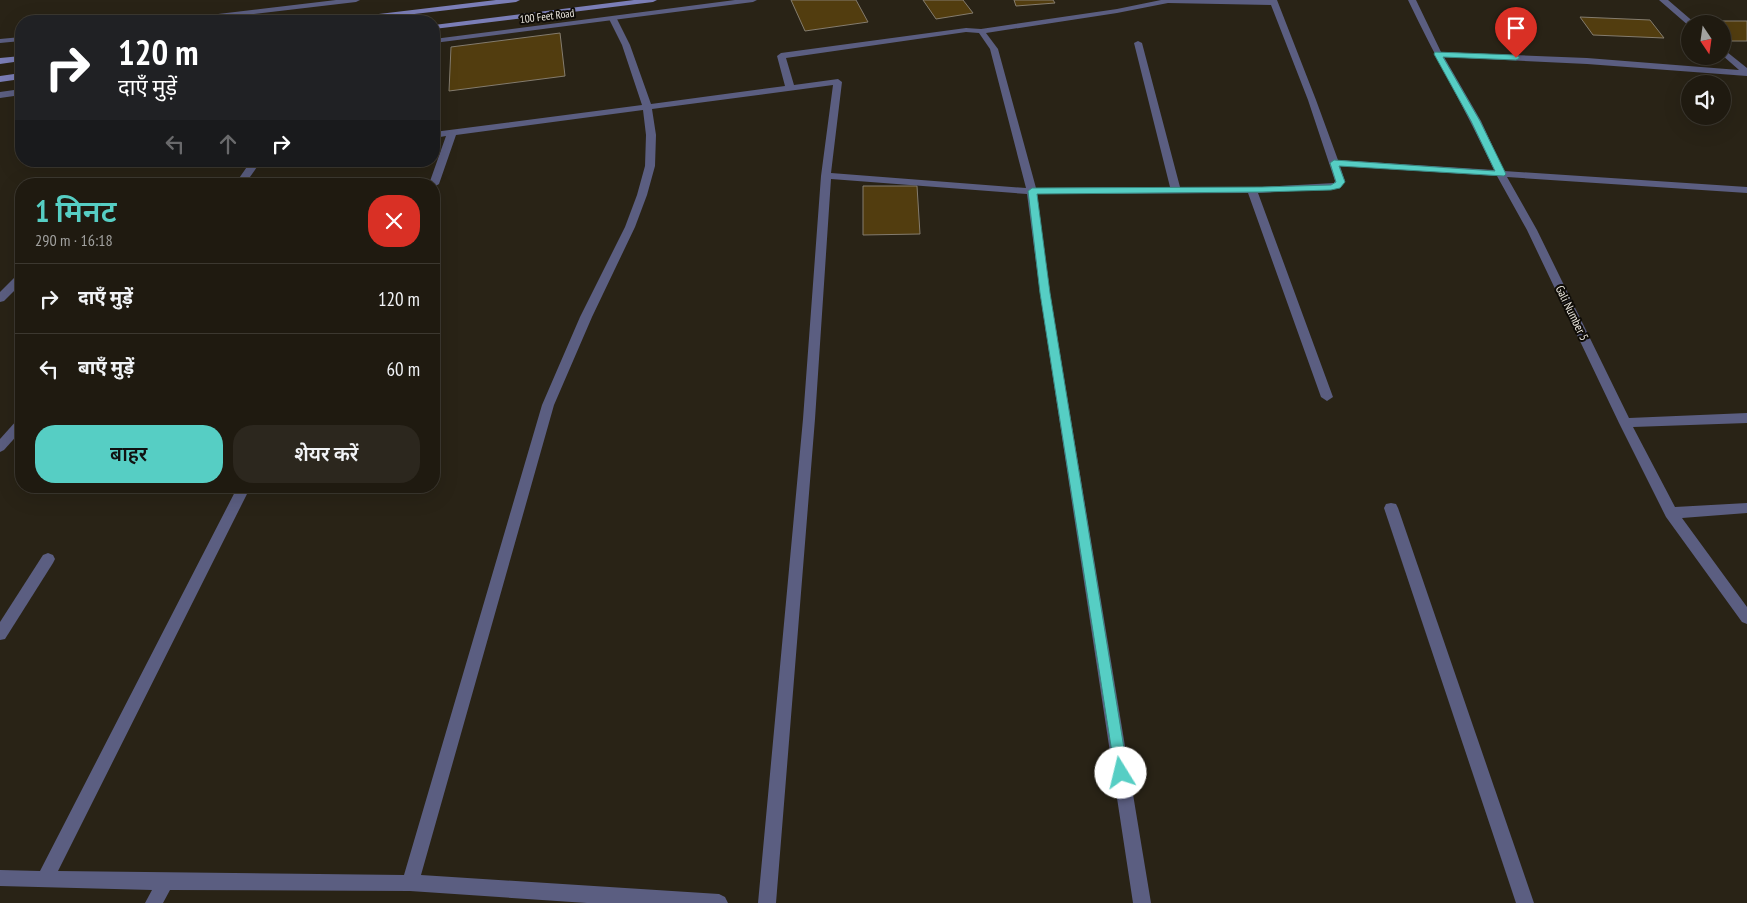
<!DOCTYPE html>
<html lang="hi">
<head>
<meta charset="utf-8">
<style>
  body { margin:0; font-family:"PT Sans Narrow","Noto Sans Devanagari",sans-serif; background:#2c271e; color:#f1f3f6; height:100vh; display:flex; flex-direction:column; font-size:19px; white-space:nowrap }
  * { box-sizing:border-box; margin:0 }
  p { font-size:16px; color:#a1a19f }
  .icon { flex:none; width:28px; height:28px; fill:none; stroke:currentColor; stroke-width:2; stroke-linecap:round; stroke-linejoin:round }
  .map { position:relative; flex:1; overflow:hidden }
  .side { position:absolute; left:15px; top:178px; width:425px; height:315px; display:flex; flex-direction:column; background:#1f1a10; border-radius:20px; box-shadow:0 5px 20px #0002,0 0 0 1px #3c3830 }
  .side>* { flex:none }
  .hud { position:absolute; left:15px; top:15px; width:425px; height:152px; border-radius:20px; box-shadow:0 5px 20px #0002,0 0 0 1px #3c3830; background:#202124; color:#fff; overflow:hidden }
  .needle { width:32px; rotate:167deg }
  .tools { position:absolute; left:1681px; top:15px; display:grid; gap:10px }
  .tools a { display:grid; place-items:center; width:50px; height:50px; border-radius:50%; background:#1f1a10; box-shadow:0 5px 20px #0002,0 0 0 1px #3c3830; font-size:25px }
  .pin { position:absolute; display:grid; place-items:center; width:42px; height:42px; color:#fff; margin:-51px -21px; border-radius:50% 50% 50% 0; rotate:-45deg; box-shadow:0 0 5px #0007 }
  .pin .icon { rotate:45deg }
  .me { position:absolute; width:55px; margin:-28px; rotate:351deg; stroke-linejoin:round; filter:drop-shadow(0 0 4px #0008) }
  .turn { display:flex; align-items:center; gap:18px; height:105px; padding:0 20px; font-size:22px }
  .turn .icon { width:65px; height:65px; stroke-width:2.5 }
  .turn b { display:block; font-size:35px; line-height:42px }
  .lanes { display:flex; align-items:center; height:48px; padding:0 20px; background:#0003; justify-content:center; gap:25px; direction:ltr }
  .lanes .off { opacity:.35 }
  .round { display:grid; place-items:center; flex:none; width:52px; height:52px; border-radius:20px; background:#2c271e }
  .overview { display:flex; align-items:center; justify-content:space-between; height:85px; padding:0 20px }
  h1 { font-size:30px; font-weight:600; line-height:38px; color:#56cec4 }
  .primary-button { display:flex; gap:10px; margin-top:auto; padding:10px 20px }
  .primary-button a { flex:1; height:58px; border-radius:20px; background:#56cec4; color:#111; font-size:20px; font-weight:600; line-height:58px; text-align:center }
  .primary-button a+a { background:#2c271e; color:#f1f3f6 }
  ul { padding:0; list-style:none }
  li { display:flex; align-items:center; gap:15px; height:70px; padding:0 20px; border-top:1px solid #3c3830 }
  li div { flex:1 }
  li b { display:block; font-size:19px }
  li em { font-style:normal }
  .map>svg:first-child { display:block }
  .building { fill:#523d0f; stroke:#847c6e }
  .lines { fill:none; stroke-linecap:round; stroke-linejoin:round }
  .minor { fill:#5b5e81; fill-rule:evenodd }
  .tertiary { fill:#5b5e81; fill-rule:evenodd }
  .secondary { fill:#7b7eb7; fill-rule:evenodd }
  .route { fill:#56cec4; stroke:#38867f }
  .labels { text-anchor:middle; stroke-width:4; stroke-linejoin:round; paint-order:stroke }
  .far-street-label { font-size:11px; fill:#eeeae1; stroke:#0f0c07 }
  .street-label { font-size:12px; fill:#eeeae1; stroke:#0f0c07 }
</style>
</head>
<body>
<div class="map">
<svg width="1747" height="903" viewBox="0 0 1747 903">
  <rect width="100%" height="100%" fill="#292316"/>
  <g class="building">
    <polygon points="791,0 856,0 868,22 805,31"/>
    <polygon points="923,0 963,0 973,13 936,19"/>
    <polygon points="1014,0 1053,0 1055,3 1016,6"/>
    <polygon points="1580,17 1650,20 1664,38 1593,35"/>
    <polygon points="1706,21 1747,21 1747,41 1726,41 1722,38 1722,24 1709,24"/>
    <polygon points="560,33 565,76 449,91 451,47"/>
    <polygon points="863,186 917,186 920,234 863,235"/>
  </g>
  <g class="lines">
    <g class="minor">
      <path d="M1161 0H1277L1316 100 1338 160 1494 170C1467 112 1435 57 1408 0H1416L1441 52 1587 58 1739 70 1722 55V48L1747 68V76L1587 64 1444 57 1481 121 1504 171 1747 187V193L1507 177 1537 230 1629 418 1747 413V423L1633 427 1675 507 1747 503V513L1682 518 1747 607V624L1742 622 1666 517 1619 423 1527 230 1497 176 1340 166 1345 181 1340 188 1258 193 1333 397 1327 401 1321 397 1248 193 1037 194 1050 293 1151 903H1133L1040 293 1027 194 831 179 815 419 776 903H758L803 419 821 176 833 85 652 109 656 135 655 166 647 195 635 227 592 317 554 405 421 875 719 894 725 897 728 903H587L410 891 170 890 163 903H145L152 890 0 886V870L40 871 238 486H251L58 871 404 875 542 405 580 317 625 227 637 195 645 166 646 135 643 110 456 135 439 184 434 187V184H429L446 136 434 138V132L642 105 622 45 609 19 613 17 617 19 630 45 651 104 785 86 777 56 781 53 966 28 981 29 1117 9ZM1168 3 1271 5 1308 100 1335 181 1334 183 1262 187H1180L1142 43 1138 41 1134 43 1170 187 1036 188 998 49 986 33 1117 13ZM966 32 979 33 990 49 1026 188 831 173 842 82 838 79 794 85 786 58Z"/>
      <polygon points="1659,0 1668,0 1696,24 1690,24 1689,26"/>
      <polygon points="251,161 277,161 257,167 245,184 235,184"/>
      <polygon points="127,178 132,181 130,184 119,184"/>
      <polygon points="17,275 21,275 21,284 4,301 0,302 0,292"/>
      <polygon points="21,418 21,431 4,450 0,452 0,439 17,420"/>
      <polygon points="1391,503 1396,504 1398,508 1534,903 1516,903 1384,508 1386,504"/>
      <polygon points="48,553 53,555 55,559 53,563 5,639 0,640 0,622 43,555"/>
    </g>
    <g class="tertiary">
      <polygon points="336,0 360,0 356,2 195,21 172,21 176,19"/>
      <polygon points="735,0 757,0 753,2 434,43 434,39"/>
      <polygon points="21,37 21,41 0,43 0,39"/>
      <polygon points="21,89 21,95 0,98 0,92"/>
    </g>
    <g class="secondary">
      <polygon points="496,0 520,0 516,2 355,21 333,21 337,19"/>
      <polygon points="634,0 657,0 653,2 434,29 434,25"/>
      <polygon points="21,56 21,61 0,64 0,58"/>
      <polygon points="21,73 21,79 0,82 0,76"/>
    </g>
  </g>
  <polygon class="route" points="1435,52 1516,55 1520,58 1516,60 1443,57 1480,121 1506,174 1504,176 1339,166 1345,182 1340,188 1331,190 1262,192 1037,194 1050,293 1128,773 1126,778 1121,780 1116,778 1040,293 1028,191 1032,188 1262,187 1331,185 1336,182 1330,163 1334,160 1495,171 1471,121 1434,54"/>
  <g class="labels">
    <g class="far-street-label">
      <text transform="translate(547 16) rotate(-7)" y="4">100 Feet Road</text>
    </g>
    <g class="street-label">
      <text transform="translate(1572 313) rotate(64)" y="4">Gali Number 5</text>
    </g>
  </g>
</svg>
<div class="tools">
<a><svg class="needle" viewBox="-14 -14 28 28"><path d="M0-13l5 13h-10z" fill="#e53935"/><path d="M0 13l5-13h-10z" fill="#a1a19f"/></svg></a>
<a><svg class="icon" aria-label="sound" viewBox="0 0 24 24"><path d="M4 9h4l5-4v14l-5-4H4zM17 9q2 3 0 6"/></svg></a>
</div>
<div class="pin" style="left:1516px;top:58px;background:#d93025"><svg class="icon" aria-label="arrive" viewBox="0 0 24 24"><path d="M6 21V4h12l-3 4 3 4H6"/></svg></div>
<svg class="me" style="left:1121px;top:773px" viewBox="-20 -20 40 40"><circle r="19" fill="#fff"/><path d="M0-13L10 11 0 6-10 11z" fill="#56cec4"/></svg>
<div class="hud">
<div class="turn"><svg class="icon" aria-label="right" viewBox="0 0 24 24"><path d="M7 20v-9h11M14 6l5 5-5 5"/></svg><div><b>120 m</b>दाएँ मुड़ें</div></div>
<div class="lanes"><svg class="icon off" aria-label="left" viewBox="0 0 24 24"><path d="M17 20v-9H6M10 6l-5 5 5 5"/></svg><svg class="icon off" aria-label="ahead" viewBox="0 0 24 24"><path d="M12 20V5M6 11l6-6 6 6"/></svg><svg class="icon" aria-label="right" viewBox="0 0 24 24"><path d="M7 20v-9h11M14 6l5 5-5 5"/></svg></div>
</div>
<section class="side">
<div class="overview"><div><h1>1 मिनट</h1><p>290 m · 16:18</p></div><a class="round" style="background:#d93025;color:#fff"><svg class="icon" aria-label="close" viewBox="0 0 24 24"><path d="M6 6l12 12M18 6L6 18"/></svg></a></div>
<ul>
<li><svg class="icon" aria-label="right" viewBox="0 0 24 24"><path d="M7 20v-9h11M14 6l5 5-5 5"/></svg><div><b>दाएँ मुड़ें</b></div><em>120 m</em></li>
<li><svg class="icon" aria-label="left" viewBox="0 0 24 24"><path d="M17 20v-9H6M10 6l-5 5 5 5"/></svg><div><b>बाएँ मुड़ें</b></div><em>60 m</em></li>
</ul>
<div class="primary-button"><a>बाहर</a><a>शेयर करें</a></div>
</section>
</div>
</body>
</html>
